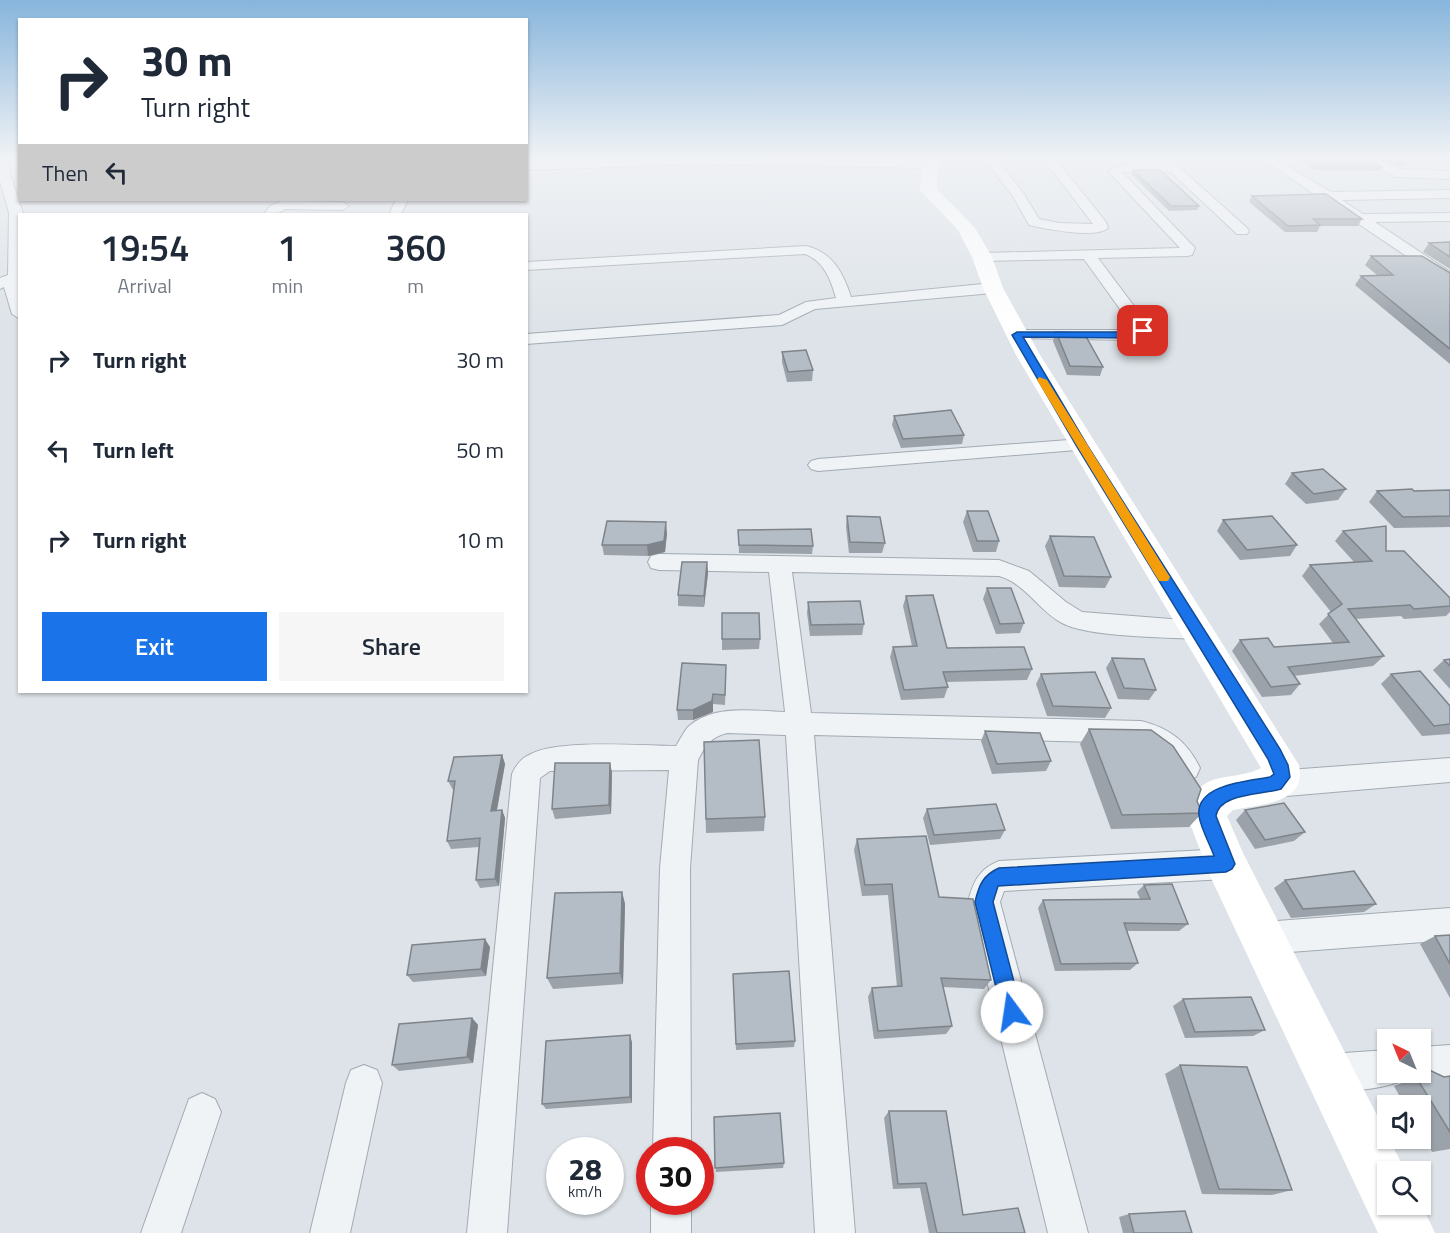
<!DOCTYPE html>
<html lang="en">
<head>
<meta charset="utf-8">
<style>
  body { margin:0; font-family:"Titillium Web",sans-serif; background:#f6f6f7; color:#1f2937; height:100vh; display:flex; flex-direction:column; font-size:22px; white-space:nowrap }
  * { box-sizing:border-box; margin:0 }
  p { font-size:20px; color:#747a83 }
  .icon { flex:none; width:33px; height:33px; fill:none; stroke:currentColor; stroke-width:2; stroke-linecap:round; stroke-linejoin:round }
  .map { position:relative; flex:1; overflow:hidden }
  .side { position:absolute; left:18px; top:213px; width:510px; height:480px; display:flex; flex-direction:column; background:#fff; border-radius:0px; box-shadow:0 2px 4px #0004 }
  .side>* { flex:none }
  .hud { position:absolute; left:18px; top:18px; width:510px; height:183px; border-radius:0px; box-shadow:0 2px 4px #0004; background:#fff; color:#1f2937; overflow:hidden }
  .needle { width:39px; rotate:317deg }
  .fabs { position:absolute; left:1377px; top:1029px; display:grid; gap:12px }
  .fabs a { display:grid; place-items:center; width:54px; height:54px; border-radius:0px; background:#fff; box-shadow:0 2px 4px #0004; font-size:30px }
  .speed { position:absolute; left:546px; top:1137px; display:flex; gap:12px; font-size:30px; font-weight:700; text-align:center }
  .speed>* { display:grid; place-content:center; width:78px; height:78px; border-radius:50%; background:#fff; box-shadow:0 2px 4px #0004; line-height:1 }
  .speed small { font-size:15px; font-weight:400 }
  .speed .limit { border:9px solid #d22; background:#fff; color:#111 }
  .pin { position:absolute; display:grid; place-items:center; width:51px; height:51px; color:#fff; margin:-26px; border-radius:12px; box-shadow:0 3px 9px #0006 }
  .me { position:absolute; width:66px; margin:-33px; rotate:346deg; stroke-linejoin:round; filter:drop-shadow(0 0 4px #0008) }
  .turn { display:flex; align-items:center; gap:21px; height:126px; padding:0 24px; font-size:27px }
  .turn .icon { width:78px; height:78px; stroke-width:2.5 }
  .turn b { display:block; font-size:42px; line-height:51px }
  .then { display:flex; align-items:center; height:57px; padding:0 24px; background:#0003; gap:12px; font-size:22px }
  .eta { display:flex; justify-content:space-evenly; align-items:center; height:102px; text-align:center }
  .eta b { font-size:36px; font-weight:600; line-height:42px }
  .cta { display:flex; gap:12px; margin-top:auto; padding:12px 24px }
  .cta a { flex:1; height:69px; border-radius:0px; background:#1a73e8; color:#fff; font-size:24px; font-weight:600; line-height:69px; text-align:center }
  .cta a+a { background:#f6f6f7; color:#1f2937 }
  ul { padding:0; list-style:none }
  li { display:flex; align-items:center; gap:18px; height:90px; padding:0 24px }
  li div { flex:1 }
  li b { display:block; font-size:22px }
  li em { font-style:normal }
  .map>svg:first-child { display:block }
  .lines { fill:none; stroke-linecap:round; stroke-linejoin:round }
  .street-casing { stroke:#a2aab2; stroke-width:2 }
  .street { fill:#f0f3f6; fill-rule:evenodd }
  .secondary { fill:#fff; fill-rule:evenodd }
  .wall { fill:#9ba2a9 }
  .shaded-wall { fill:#7e848a }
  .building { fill:#b4bcc5; stroke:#7e848a; stroke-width:1.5 }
  .route { fill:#1a73e8; stroke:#114b97; stroke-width:1.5 }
  .slow { fill:#f59e0b }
</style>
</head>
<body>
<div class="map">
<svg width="1450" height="1233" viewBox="0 0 1450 1233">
  <rect width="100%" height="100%" fill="#dde3e8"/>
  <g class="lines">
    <g class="street-casing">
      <g id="street">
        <polygon points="0,157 8,157 10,174 23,213 20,214 20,280 18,281 20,319 12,314 4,287 0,289 0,278 8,275 9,213 0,181"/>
        <polygon points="639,157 824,157 824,159 869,159 868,157 880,157 881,160 930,160 936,164 930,168 697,164 526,170 526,162"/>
        <path d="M983 157H995L1024 194 1039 219 1060 223 1093 224 1042 157H1054L1106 222 1108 228C1096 239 1045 229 1029 225L1014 198Z"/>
        <polygon points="1158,157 1168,157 1247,228 1249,231 1247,234 1237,234 1171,172 1122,172 1195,248 1192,255 1187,256 1098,258 1149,326 1150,333 1148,336 1133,340 1011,338 1009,335 1011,332 1017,330 1135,330 1084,259 982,261 975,257 982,253 1180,248 1108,171 1125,164 1163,164"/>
        <polygon points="1259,157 1272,157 1331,192 1450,190 1450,198 1342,200 1363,214 1450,213 1450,221 1375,222 1450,272 1450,283 1445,282"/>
        <polygon points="1361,157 1375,157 1398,169 1450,171 1450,179 1395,177"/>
        <polygon points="396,200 408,200 401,214 389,214"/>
        <polygon points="282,201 343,202 349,206 343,210 285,209 277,214 264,214 270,206"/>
        <path d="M806 246C832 252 843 272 851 297L993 283 1001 288 993 293 815 309 782 325 526 344V334L779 315 806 302 836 298C831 280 824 261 805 254L526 270V262Z"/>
        <polygon points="1082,439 1089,441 1092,445 1089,449 818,471 811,469 808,465 811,461 818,459"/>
        <path d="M659 554 999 560 1029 571 1066 602 1082 612 1196 621 1205 624 1208 630 1205 636 1196 639C1164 637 1088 637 1062 623 1039 611 1025 583 999 576L792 572 811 713 1141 721C1169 728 1187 741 1200 768L1196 777C1169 786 1168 751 1141 743L814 735 855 1233H815L786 735 727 733C711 737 705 746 698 760L690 868 691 1150H653L660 868 669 770 550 771 540 778 507 1233H467L512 774C516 765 521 758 531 754 561 739 640 746 676 746 680 740 684 731 689 726 714 704 754 711 785 712L769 572 659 570 651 568 648 562 651 556Z"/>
        <polygon points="1450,758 1450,782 1275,797 1265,793 1261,784 1265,775 1275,771"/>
        <path d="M1226 849 1237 854 1241 864 1237 874 1226 879 1004 891 1000 902 1088 1233H1048L968 902C973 882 979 869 999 861Z"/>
        <polygon points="1450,908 1450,940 1264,954 1252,950 1248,938 1252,926 1264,922"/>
        <polygon points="1450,1045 1450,1081 1420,1083 1407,1078 1405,1072 1420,1072 1420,1047"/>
        <path d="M1388 1050V1072H1404L1401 1081C1379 1090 1337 1094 1316 1085L1311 1072 1316 1059 1329 1054Z"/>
        <polygon points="364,1065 377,1070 382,1083 350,1233 310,1233 346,1083 351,1070"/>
        <polygon points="202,1093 215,1099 221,1112 181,1233 141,1233 189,1099"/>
        <rect x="651" y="1202" width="40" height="31"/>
      </g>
    </g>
    <use href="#street" class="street"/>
    <path class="secondary" d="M922 157H938L937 189 975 228 992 257 1003 288 1040 355 1299 765C1307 804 1261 804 1233 810L1227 816 1243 853 1406 1172H1388V1204H1420V1201L1435 1233H1378L1211 878 1187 816C1198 765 1230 784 1261 768L1016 355 983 288 972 257 958 230 920 190Z"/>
  </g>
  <g class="wall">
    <polygon points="1296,157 1365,157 1383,167 1380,171 1314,170"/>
    <polygon points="1379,157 1398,157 1407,163 1404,167 1399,167"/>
    <polygon points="1133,170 1199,206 1197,210 1169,211 1131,174"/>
    <polygon points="1252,196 1362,219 1358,226 1320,226 1317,232 1285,232 1249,202"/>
    <polygon points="1450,242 1450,269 1423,252 1429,243"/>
    <polygon points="1371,256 1450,273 1450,364 1355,285 1361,276 1377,275 1365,265"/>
    <polygon points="1056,332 1103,367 1100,376 1067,375 1053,341"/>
    <polygon points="782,352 813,370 812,381 787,382 782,362"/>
    <polygon points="894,416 964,435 962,444 901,448 892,425"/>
    <polygon points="1292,473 1346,489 1338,500 1306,504 1285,484"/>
    <polygon points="1450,490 1450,527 1394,528 1369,502 1377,491"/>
    <polygon points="967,511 999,541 996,552 973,552 963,522"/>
    <polygon points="847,516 885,543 882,553 849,553 846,527"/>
    <polygon points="1223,520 1297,545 1290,556 1240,560 1217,531"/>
    <polygon points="738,530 813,546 812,554 739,553"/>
    <polygon points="1343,531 1386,551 1450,598 1450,612 1446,616 1404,619 1401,616 1355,619 1384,656 1373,666 1294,676 1300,684 1291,695 1262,697 1232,651 1240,640 1274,647 1333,643 1319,624 1331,612 1302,576 1310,565 1354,562 1335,541"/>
    <polygon points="667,533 665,552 648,556 604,555 602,545"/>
    <polygon points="1050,536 1111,577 1105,588 1059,587 1045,546"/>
    <polygon points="707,562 708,573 704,607 678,606 678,595"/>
    <polygon points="987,588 1024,623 1020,633 996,634 983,599"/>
    <polygon points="906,596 947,648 1032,669 1027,680 946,682 948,687 944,698 901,700 890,657 893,647 912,646 903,606"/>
    <polygon points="808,602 864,624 862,635 810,636 807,613"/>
    <polygon points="722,613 760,639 759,649 722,650"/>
    <polygon points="1112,658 1156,690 1149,700 1118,699 1106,668"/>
    <polygon points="1450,659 1450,689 1433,670 1444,660"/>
    <polygon points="1041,674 1111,708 1105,718 1047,716 1036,684"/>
    <polygon points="1391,674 1450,706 1450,734 1422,736 1381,684"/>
    <polygon points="726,675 725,705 713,704 713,712 693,720 678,720 677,710"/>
    <polygon points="1089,729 1197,801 1202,813 1189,827 1111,829 1080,744"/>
    <polygon points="985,731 1051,761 1046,771 992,774 981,741"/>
    <polygon points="704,742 765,817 764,831 706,833"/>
    <polygon points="502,755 505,764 497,811 502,810 505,818 499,886 480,888 476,880 479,847 451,849 447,841 454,790 453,790 448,781"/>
    <polygon points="610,763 612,773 611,814 555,819 552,809"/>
    <polygon points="927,809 1005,830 1000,839 930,845 923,818"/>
    <polygon points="1245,810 1305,832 1294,841 1255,849 1236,820"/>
    <polygon points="857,839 939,897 991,980 984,989 943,987 952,1026 946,1034 874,1039 868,997 872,988 897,987 888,895 862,896 854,850"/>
    <polygon points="1285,880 1376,904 1364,912 1291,918 1274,888"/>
    <polygon points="1144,885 1188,924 1179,931 1127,931 1138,963 1130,970 1055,971 1038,908 1043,900 1140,899 1137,892"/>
    <polygon points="622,892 625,904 623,984 553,989 547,978"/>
    <polygon points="1450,935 1450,998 1420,944 1435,936"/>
    <polygon points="490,947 486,976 413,982 407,975"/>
    <polygon points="733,974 795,1041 794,1047 736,1050"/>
    <polygon points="1183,999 1265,1030 1253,1036 1185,1038 1173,1006"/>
    <polygon points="472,1018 478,1025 473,1063 399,1071 392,1065"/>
    <polygon points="632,1042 632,1103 546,1109 542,1104"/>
    <polygon points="1180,1065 1292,1190 1272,1195 1202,1194 1165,1074"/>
    <polygon points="1427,1069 1444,1077 1450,1076 1450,1149 1432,1152 1420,1132 1420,1106 1405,1106 1394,1086 1402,1083 1404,1078 1418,1072 1420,1072 1420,1071"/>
    <polygon points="889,1111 963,1215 1025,1233 929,1233 920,1188 893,1189 884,1118"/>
    <polygon points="714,1117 784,1163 783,1168 716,1172"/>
    <polygon points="1129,1214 1192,1233 1123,1233 1119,1217"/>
  </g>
  <g class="shaded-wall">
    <polygon points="666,522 667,533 665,552 648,556 647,545"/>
    <polygon points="707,562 708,573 704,607 704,596"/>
    <polygon points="713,694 713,712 693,720 693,710"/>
    <polygon points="502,755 505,764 495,819 491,811"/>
    <polygon points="610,763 612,773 611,814 609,805"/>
    <polygon points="502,810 505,818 499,886 495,879"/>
    <polygon points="622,892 625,904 623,984 620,973"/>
    <polygon points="485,939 490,947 486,976 481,969"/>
    <polygon points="472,1018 478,1025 473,1063 467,1057"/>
    <polygon points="630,1035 632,1042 632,1103 630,1097"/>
  </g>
  <g class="building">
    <polygon points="1304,157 1365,157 1383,167 1316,165"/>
    <polygon points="1390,157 1398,157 1407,163 1401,162"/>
    <polygon points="1133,170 1160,170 1199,206 1171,206"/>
    <polygon points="1326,194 1362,219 1313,219 1320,225 1288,226 1252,196"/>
    <polygon points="1450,242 1450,257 1429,243"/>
    <polygon points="1371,256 1422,256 1450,273 1450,349 1361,276 1393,275"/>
    <polygon points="1056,332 1084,333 1103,367 1070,366"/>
    <polygon points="806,350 813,370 788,372 782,352"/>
    <polygon points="951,410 964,435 903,439 894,416"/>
    <polygon points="1323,469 1346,489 1314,494 1292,473"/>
    <polygon points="1412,489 1414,491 1450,490 1450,516 1403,517 1377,491"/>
    <polygon points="967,511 988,511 999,541 977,541"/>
    <polygon points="847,516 880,517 885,543 850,542"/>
    <polygon points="1272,516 1297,545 1247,550 1223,520"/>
    <polygon points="607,521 666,522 664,541 647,545 602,545"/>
    <polygon points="1386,526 1386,551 1404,551 1450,598 1450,606 1414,609 1410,605 1348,609 1384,656 1288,667 1300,684 1271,687 1240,640 1268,638 1274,647 1349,642 1328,614 1342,604 1310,565 1372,561 1343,531"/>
    <polygon points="811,529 813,546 739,545 738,530"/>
    <polygon points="1050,536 1094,537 1111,577 1064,576"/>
    <polygon points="682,562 707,562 704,596 678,595"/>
    <polygon points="987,588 1011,588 1024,623 1000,624"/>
    <polygon points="933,595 947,648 1024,647 1032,669 943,672 948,687 904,690 893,647 917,646 906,596"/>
    <polygon points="860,601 864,624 811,625 808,602"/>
    <polygon points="722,613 759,613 760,639 722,639"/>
    <polygon points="1112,658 1144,659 1156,690 1124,688"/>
    <polygon points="1450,659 1450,666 1444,660"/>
    <polygon points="682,663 726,665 725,695 713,694 712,701 693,710 677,710"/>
    <polygon points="1420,671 1450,706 1450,724 1434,726 1391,674"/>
    <polygon points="1095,672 1111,708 1053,706 1041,674"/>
    <polygon points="1089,729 1151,730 1173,746 1201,789 1197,801 1202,813 1122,815"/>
    <polygon points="985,731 1040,733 1051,761 997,764"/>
    <polygon points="759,740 765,817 706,819 704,742"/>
    <polygon points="502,755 491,811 502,810 495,879 476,880 480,838 447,841 455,781 448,781 454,757"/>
    <polygon points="555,763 610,763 609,805 552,809"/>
    <polygon points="1284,803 1305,832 1265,840 1245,810"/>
    <polygon points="996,804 1005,830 934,835 927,809"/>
    <polygon points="926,836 939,897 973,899 991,980 941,978 952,1026 878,1031 872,988 902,986 892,884 865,885 857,839"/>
    <polygon points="1354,871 1376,904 1303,909 1285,880"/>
    <polygon points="1172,884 1188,924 1124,923 1138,963 1061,964 1043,900 1150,899 1144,885"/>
    <polygon points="622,892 620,973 547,978 555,893"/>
    <polygon points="1450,935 1450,964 1435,936"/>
    <polygon points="485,939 481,969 407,975 412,945"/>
    <polygon points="789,971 795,1041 736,1044 733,974"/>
    <polygon points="1251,997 1265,1030 1195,1032 1183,999"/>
    <polygon points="472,1018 467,1057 392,1065 399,1024"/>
    <polygon points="630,1035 630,1097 542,1104 546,1041"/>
    <polygon points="1180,1065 1247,1067 1292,1190 1219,1189"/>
    <polygon points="1427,1069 1444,1077 1450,1076 1450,1132 1416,1077 1425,1074"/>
    <polygon points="889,1111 946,1111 963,1215 1018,1208 1025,1233 937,1233 926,1183 898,1184"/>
    <polygon points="780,1113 784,1163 715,1168 714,1117"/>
    <polygon points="1185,1211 1192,1233 1134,1233 1129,1214"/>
  </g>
  <linearGradient id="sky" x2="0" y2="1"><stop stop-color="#87b5dc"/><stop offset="0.48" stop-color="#f0f2f5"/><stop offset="1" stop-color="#f0f2f5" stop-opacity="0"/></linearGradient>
  <rect width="1450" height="329" fill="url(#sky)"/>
  <path class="route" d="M1143 329 1147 331 1133 338 1023 337 1087 445 1280 749 1288 765 1290 777 1281 789C1262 795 1219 793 1216 816L1235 864 1232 869 1226 872 998 886 993 902 1022 1012 1019 1019 1012 1022 1005 1019 1002 1012 975 902C979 885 983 875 999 868L1214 856C1210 844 1201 829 1199 816 1195 784 1249 781 1270 777L1274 774 1268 759 1076 445 1012 335 1017 332H1132Z"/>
  <polygon class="slow" points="1039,377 1047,380 1168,574 1170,577 1168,581 1159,581 1037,380"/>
</svg>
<div class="fabs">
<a><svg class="needle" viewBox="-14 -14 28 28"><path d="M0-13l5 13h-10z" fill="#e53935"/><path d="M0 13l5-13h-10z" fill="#747a83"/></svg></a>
<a><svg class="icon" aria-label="sound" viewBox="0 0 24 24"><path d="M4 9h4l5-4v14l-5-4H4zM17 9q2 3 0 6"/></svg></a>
<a><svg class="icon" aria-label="search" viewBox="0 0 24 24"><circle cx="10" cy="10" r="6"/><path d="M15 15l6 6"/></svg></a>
</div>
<div class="speed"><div>28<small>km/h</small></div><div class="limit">30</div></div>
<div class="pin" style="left:1143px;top:331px;background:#d93025"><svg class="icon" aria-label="arrive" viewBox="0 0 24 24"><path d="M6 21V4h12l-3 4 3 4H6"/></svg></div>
<svg class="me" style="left:1012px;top:1012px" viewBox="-20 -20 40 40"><circle r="19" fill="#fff"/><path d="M0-13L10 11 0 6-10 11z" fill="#1a73e8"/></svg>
<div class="hud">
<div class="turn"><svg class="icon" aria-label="right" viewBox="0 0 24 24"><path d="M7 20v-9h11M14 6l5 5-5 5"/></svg><div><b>30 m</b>Turn right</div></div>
<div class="then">Then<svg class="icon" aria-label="left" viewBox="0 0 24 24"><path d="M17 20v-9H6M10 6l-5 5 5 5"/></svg></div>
</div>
<section class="side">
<div class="eta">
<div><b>19:54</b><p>Arrival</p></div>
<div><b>1</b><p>min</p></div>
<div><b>360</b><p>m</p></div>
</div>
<ul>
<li><svg class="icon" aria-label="right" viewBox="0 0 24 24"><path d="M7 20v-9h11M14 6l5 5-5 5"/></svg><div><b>Turn right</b></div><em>30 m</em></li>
<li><svg class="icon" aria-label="left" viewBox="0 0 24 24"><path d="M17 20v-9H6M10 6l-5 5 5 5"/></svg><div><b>Turn left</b></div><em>50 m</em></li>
<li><svg class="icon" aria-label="right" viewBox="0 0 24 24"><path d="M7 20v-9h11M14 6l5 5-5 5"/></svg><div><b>Turn right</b></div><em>10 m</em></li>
</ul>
<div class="cta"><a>Exit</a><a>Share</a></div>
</section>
</div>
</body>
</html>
